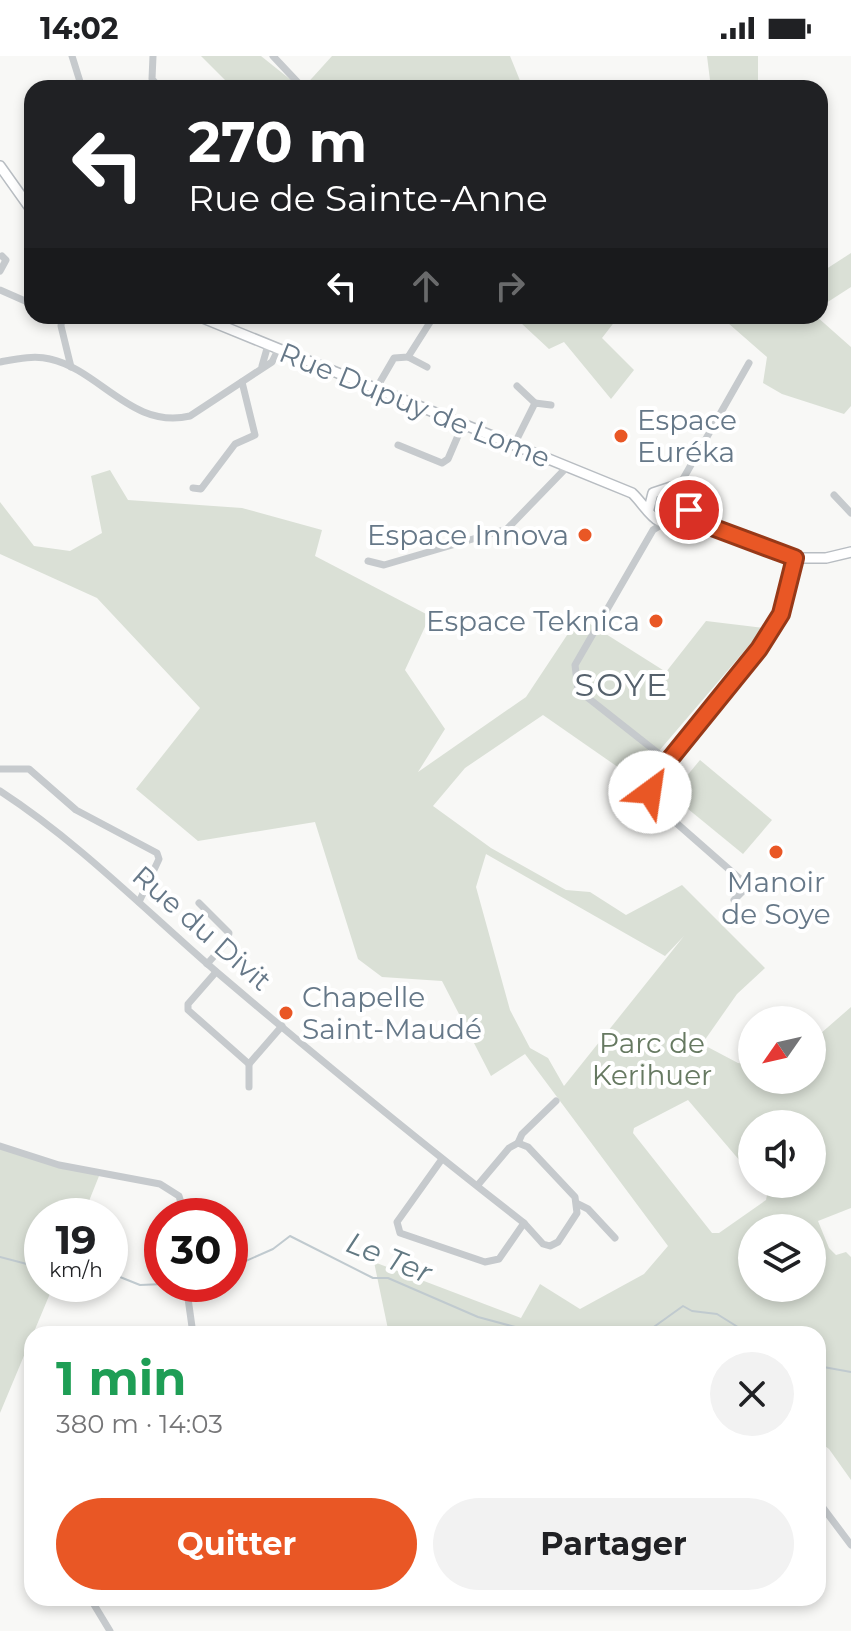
<!DOCTYPE html>
<html lang="fr">
<head>
<meta charset="utf-8">
<style>
  body { margin:0; font-family:Montserrat,sans-serif; background:#f2f2f2; color:#202124; height:100vh; display:flex; flex-direction:column; font-size:30px; white-space:nowrap }
  * { box-sizing:border-box; margin:0 }
  p { font-size:26px; color:#757577 }
  .icon { flex:none; width:44px; height:44px; fill:none; stroke:currentColor; stroke-width:2; stroke-linecap:round; stroke-linejoin:round }
  .map { position:relative; flex:1; overflow:hidden }
  .sheet { position:absolute; left:24px; top:1270px; width:802px; height:280px; display:flex; flex-direction:column; background:#fff; border-radius:24px; box-shadow:0 4px 12px #0003 }
  .sheet>* { flex:none }
  .banner { position:absolute; left:24px; top:24px; width:804px; height:244px; border-radius:24px; box-shadow:0 4px 12px #0003; background:#202124; color:#fff; overflow:hidden }
  .needle { width:52px; rotate:236deg }
  .controls { position:absolute; left:738px; top:950px; display:grid; gap:16px }
  .controls a { display:grid; place-items:center; width:88px; height:88px; border-radius:50%; background:#fff; box-shadow:0 4px 12px #0003; font-size:40px }
  .speed { position:absolute; left:24px; top:1142px; display:flex; gap:16px; font-size:40px; font-weight:700; text-align:center }
  .speed>* { display:grid; place-content:center; width:104px; height:104px; border-radius:50%; background:#fff; box-shadow:0 4px 12px #0003; line-height:1 }
  .speed small { font-size:20px; font-weight:400 }
  .speed .limit { border:12px solid #d22; background:#fff; color:#111 }
  .pin { position:absolute; display:grid; place-items:center; width:68px; height:68px; color:#fff; margin:-34px; border:4px solid #fff; border-radius:50%; box-shadow:0 2px 8px #0007 }
  .me { position:absolute; width:88px; margin:-44px; rotate:31deg; stroke-linejoin:round; filter:drop-shadow(0 0 6px #0008) }
  .turn { display:flex; align-items:center; gap:28px; height:168px; padding:0 32px; font-size:36px }
  .turn .icon { width:104px; height:104px; stroke-width:2.5 }
  .turn b { display:block; font-size:56px; line-height:68px }
  .lanes { display:flex; align-items:center; height:76px; padding:0 32px; background:#0003; justify-content:center; gap:40px; direction:ltr }
  .lanes .off { opacity:.35 }
  .round { display:grid; place-items:center; flex:none; width:84px; height:84px; border-radius:42px; background:#f2f2f2 }
  .headline { display:flex; align-items:center; justify-content:space-between; height:136px; padding:0 32px }
  h1 { font-size:48px; font-weight:700; line-height:60px; color:#1e9e55 }
  .primary-button { display:flex; gap:16px; margin-top:auto; padding:16px 32px }
  .primary-button a { flex:1; height:92px; border-radius:48px; background:#e95725; color:#fff; font-size:32px; font-weight:700; line-height:92px; text-align:center }
  .primary-button a+a { background:#f2f2f2; color:#202124 }
  .status { display:flex; justify-content:space-between; align-items:center; height:56px; padding:0 40px; background:#fff; direction:ltr }
  .status svg { height:22px; fill:currentColor }
  .map>svg:first-child { display:block }
  .green { fill:#dae0d6; fill-rule:evenodd }
  .lines { fill:none; stroke-linecap:round; stroke-linejoin:round }
  .stream { stroke:#c0cacf; stroke-width:2 }
  .secondary-casing { stroke:#b8bdc2; stroke-width:12 }
  .street { stroke:#c6cacd; stroke-width:7 }
  .secondary { stroke:#fff; stroke-width:9 }
  .route-casing { stroke:#973918; stroke-width:20 }
  .route { stroke:#e95725; stroke-width:14 }
  .poi-dot { fill:#e95725; stroke:#fff; stroke-width:3 }
  .labels { text-anchor:middle; stroke-width:8; stroke-linejoin:round; paint-order:stroke }
  .street-label { font-size:28px; fill:#667888; stroke:#fff }
  .poi-label { font-size:28px; fill:#667888; stroke:#fff; text-anchor:start }
  .park-label { font-size:28px; fill:#667961; stroke:#fff }
  .water-label { font-size:30px; font-style:italic; fill:#627983; stroke:#fff }
  .quarter-label { font-size:32px; letter-spacing:2px; fill:#55616c; stroke:#fff }
</style>
</head>
<body>
<div class="status"><b>14:02</b><svg viewBox="0 0 49 12"><path d="M0 12V9h3v3zM5 12V6h3v6zM10 12V3h3v9zM15 12V0h3v12zM26 1h20v11H26zM47 4h2v5h-2z"/></svg></div>
<div class="map">
<svg width="851" height="1575" viewBox="0 0 851 1575">
  <rect width="100%" height="100%" fill="#f8f8f6"/>
  <g class="green">
    <polygon points="201,0 261,0 301,32 233,32"/>
    <polygon points="332,0 510,0 523,32 303,32"/>
    <polygon points="707,0 758,0 758,32 711,32"/>
    <polygon points="851,197 851,231 820,251 820,217"/>
    <polygon points="523,260 619,260 602,282 634,314 611,343 564,286 549,293 521,267"/>
    <polygon points="720,260 816,260 851,291 851,350 844,358 782,338 763,327 767,301"/>
    <path d="M110 414 128 444 242 452 322 474 315 500 430 560 405 614 445 673 418 716 526 641 579 561 666 616 706 565 764 572 635 723 543 659 465 712 433 750 491 792 566 834 590 836 626 859 682 829 765 912 737 938 702 988 738 1007 752 1009V1024H812V985L851 951V1152L818 1165 829 1192 836 1199 846 1196 851 1201V1424L829 1393 818 1385V1278H389L374 1206 521 1262 540 1228 580 1253 644 1218 668 1190 525 998 491 1020 442 925 382 921 358 903 315 766 198 785 136 733 200 652 97 542 0 498V446L34 490 70 495 102 477 91 420ZM486 798 665 900 684 880 564 1030 548 1002 530 992 510 954 476 831ZM688 1044 752 1119V1068H812V1128H759L767 1139 766 1144 719 1177H712L633 1077 634 1072ZM752 1172H812V1232H752Z"/>
    <polygon points="700,704 772,764 743,798 671,739"/>
    <polygon points="0,1093 99,1120 83,1160 42,1160 42,1228 54,1228 0,1357"/>
  </g>
  <g class="lines">
    <g class="stream">
      <polyline points="0,1201 42,1212"/>
      <polyline points="230,1212 273,1193 290,1180 373,1222 388,1222 478,1261 541,1278"/>
      <polyline points="110,1217 140,1229 164,1228"/>
      <polyline points="644,1278 683,1250 692,1255 717,1258 749,1278"/>
      <polyline points="818,1310 851,1316"/>
    </g>
    <g class="secondary-casing">
      <g id="secondary">
        <polyline points="0,110 32,155"/>
        <path d="M198 260 632 437C641 445 650 461 659 465 684 475 692 442 671 431L653 437 649 453"/>
        <polyline points="679,462 795,502 826,502 851,496"/>
      </g>
    </g>
    <g class="street">
      <polyline points="72,0 82,32"/>
      <polyline points="153,0 152,23 160,32"/>
      <polyline points="273,0 303,32"/>
      <polyline points="0,215 6,204 2,200"/>
      <polyline points="0,234 32,248"/>
      <polyline points="62,260 61,270 71,311"/>
      <polyline points="408,301 427,311"/>
      <path d="M0 306C16 303 34 299 50 303 100 314 132 374 190 360L272 306 278 294"/>
      <polyline points="262,310 268,289"/>
      <polyline points="517,330 535,347"/>
      <polyline points="376,333 394,302 408,301 434,260"/>
      <polyline points="398,389 442,407 448,403 463,368"/>
      <polyline points="514,389 535,347 551,349"/>
      <polyline points="193,432 201,433 235,388 255,379 242,326"/>
      <polyline points="681,438 683,423 749,307"/>
      <polyline points="834,439 851,457"/>
      <polyline points="664,467 653,474 575,609 578,634 668,705 653,724 649,743 748,830 734,844"/>
      <polyline points="368,505 384,509 507,473 567,411"/>
      <polyline points="668,705 759,593 781,558 795,502"/>
      <polyline points="0,713 29,713 76,754 157,797 159,803 139,846"/>
      <path d="M0 735C80 787 147 856 219 918 319 1003 420 1086 524 1167L543 1188 550 1190 558 1186 577 1157 575 1141 528 1091 518 1087 509 1092 477 1130"/>
      <polyline points="199,847 229,877 227,886 207,908"/>
      <polyline points="216,916 188,948 188,954 249,1008 282,970"/>
      <polyline points="249,1008 249,1031"/>
      <polyline points="518,1087 522,1078 556,1045"/>
      <polyline points="0,1090 59,1109 160,1128 179,1140 185,1160"/>
      <polyline points="442,1103 397,1166 400,1177 485,1206 499,1203 524,1167"/>
      <polyline points="578,1148 588,1153 615,1182"/>
      <polyline points="186,1228 193,1278"/>
      <polyline points="818,1445 851,1489"/>
      <polyline points="90,1542 110,1575"/>
    </g>
    <use href="#secondary" class="secondary"/>
  </g>
  <g class="lines">
    <g class="route-casing">
      <polyline id="route" points="650,736 653,724 759,593 781,558 795,502 701,467 689,454"/>
    </g>
    <use href="#route" class="route"/>
  </g>
  <g class="poi-dot">
    <circle cx="621" cy="380" r="8"/>
    <circle cx="585" cy="479" r="8"/>
    <circle cx="656" cy="565" r="8"/>
    <circle cx="776" cy="796" r="8"/>
    <circle cx="286" cy="957" r="8"/>
  </g>
  <g class="labels">
    <g class="street-label">
      <text transform="translate(415 349) rotate(22)" y="10">Rue Dupuy de Lome</text>
      <text transform="translate(202 872) rotate(41)" y="10">Rue du Divit</text>
    </g>
    <g class="poi-label">
      <text x="637" y="374">Espace<tspan x="637" dy="32">Euréka</tspan></text>
      <text x="569" y="489" text-anchor="end">Espace Innova</text>
      <text x="640" y="575" text-anchor="end">Espace Teknica</text>
      <text x="776" y="836" text-anchor="middle">Manoir<tspan x="776" dy="32">de Soye</tspan></text>
      <text x="302" y="951">Chapelle<tspan x="302" dy="32">Saint-Maudé</tspan></text>
    </g>
    <g class="park-label">
      <text x="652" y="997">Parc de<tspan x="652" dy="32">Kerihuer</tspan></text>
    </g>
    <g class="water-label">
      <text transform="translate(389 1202) rotate(22)" y="10">Le Ter</text>
    </g>
    <g class="quarter-label">
      <text x="622" y="640">SOYE</text>
    </g>
  </g>
</svg>
<div class="controls">
<a><svg class="needle" viewBox="-14 -14 28 28"><path d="M0-13l5 13h-10z" fill="#e53935"/><path d="M0 13l5-13h-10z" fill="#757577"/></svg></a>
<a><svg class="icon" aria-label="sound" viewBox="0 0 24 24"><path d="M4 9h4l5-4v14l-5-4H4zM17 9q2 3 0 6"/></svg></a>
<a><svg class="icon" aria-label="layers" viewBox="0 0 24 24"><path d="M12 4l9 5-9 5-9-5zM3 14l9 5 9-5"/></svg></a>
</div>
<div class="speed"><div>19<small>km/h</small></div><div class="limit">30</div></div>
<div class="pin" style="left:689px;top:454px;background:#d93025"><svg class="icon" aria-label="arrive" viewBox="0 0 24 24"><path d="M6 21V4h12l-3 4 3 4H6"/></svg></div>
<svg class="me" style="left:650px;top:736px" viewBox="-20 -20 40 40"><circle r="19" fill="#fff"/><path d="M0-13L10 11 0 6-10 11z" fill="#e95725"/></svg>
<div class="banner">
<div class="turn"><svg class="icon" aria-label="left" viewBox="0 0 24 24"><path d="M17 20v-9H6M10 6l-5 5 5 5"/></svg><div><b>270 m</b>Rue de Sainte-Anne</div></div>
<div class="lanes"><svg class="icon" aria-label="left" viewBox="0 0 24 24"><path d="M17 20v-9H6M10 6l-5 5 5 5"/></svg><svg class="icon off" aria-label="ahead" viewBox="0 0 24 24"><path d="M12 20V5M6 11l6-6 6 6"/></svg><svg class="icon off" aria-label="right" viewBox="0 0 24 24"><path d="M7 20v-9h11M14 6l5 5-5 5"/></svg></div>
</div>
<section class="sheet">
<div class="headline"><div><h1>1 min</h1><p>380 m · 14:03</p></div><a class="round"><svg class="icon" aria-label="close" viewBox="0 0 24 24"><path d="M6 6l12 12M18 6L6 18"/></svg></a></div>
<div class="primary-button"><a>Quitter</a><a>Partager</a></div>
</section>
</div>
</body>
</html>
